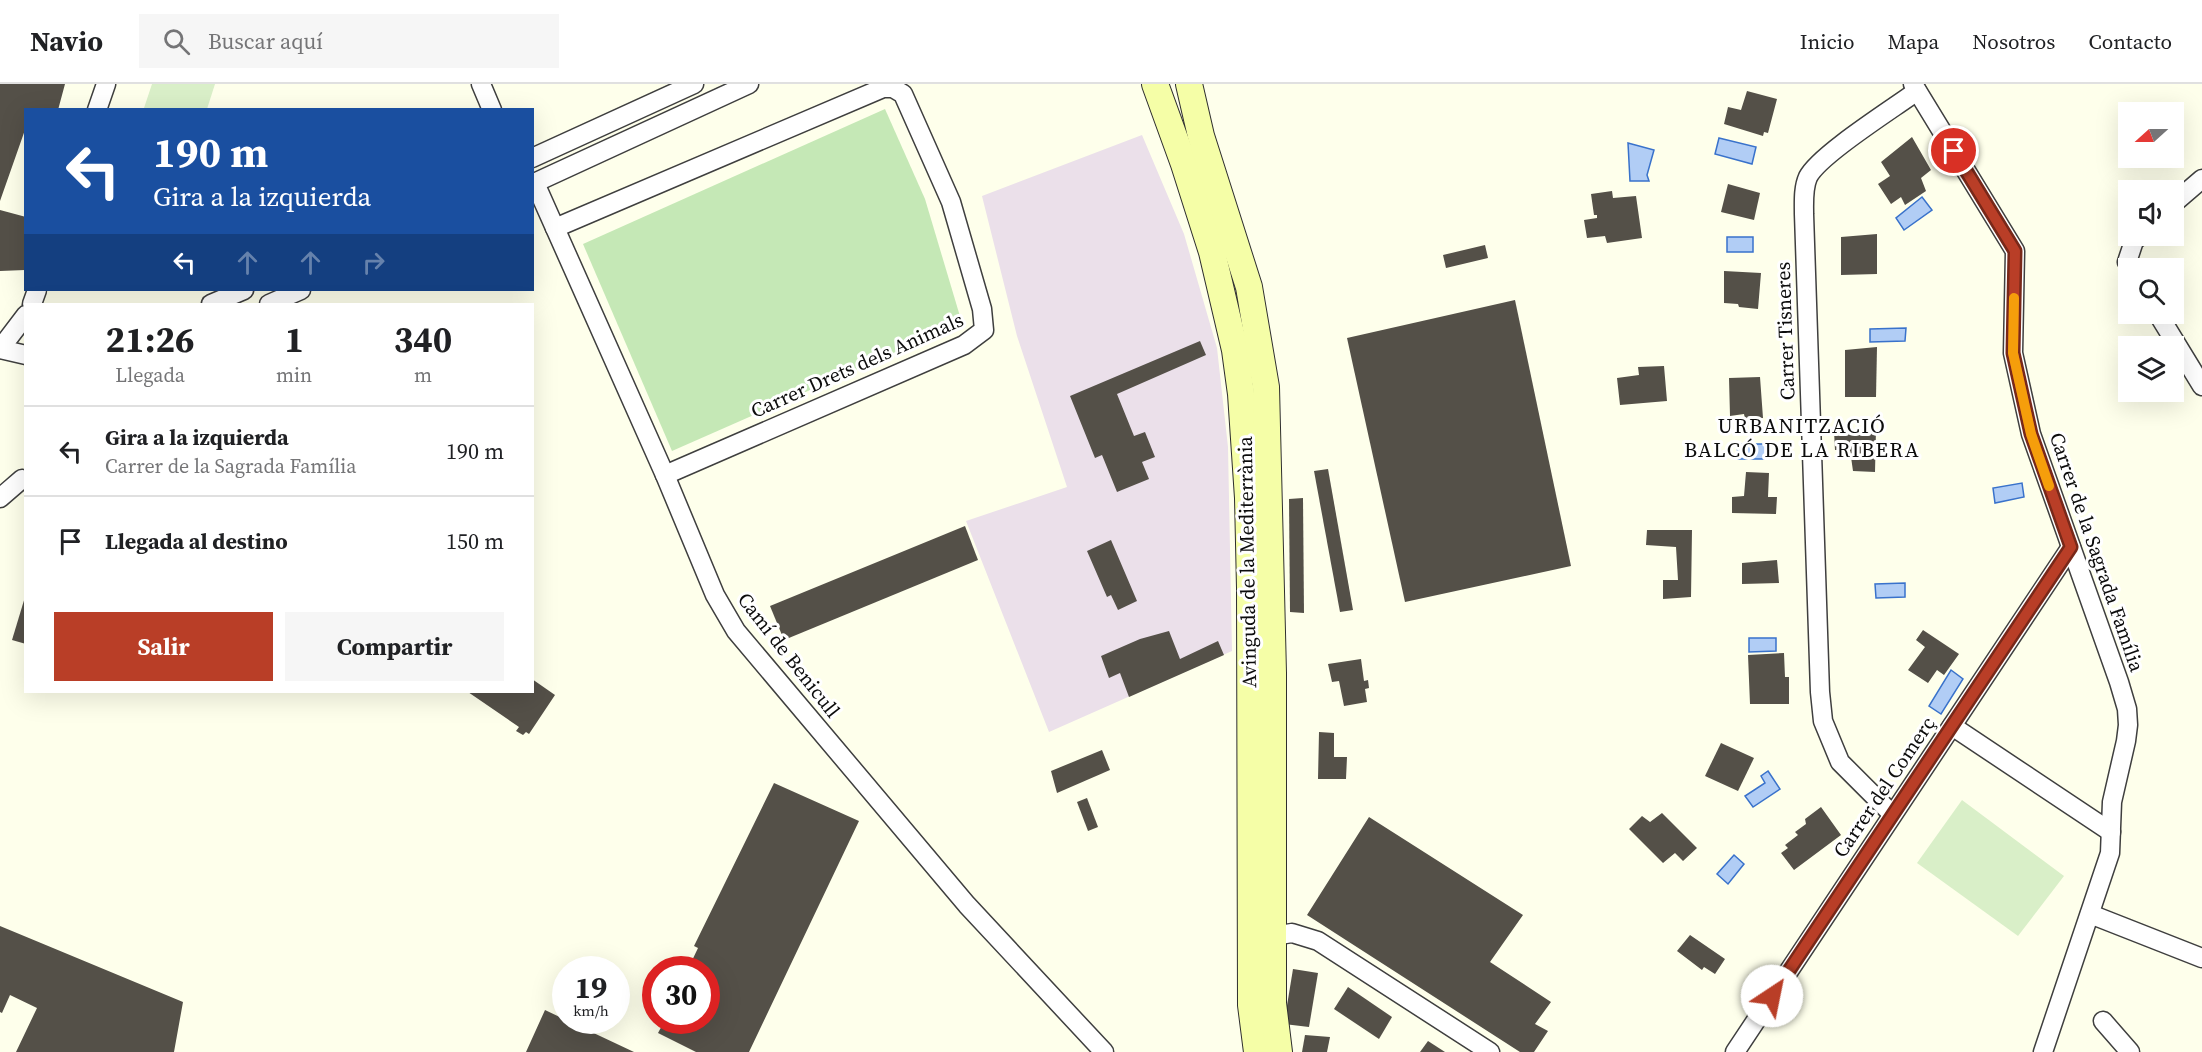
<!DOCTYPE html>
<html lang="es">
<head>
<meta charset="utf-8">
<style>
  body { margin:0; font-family:"Source Serif 4",serif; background:#f6f6f6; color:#202124; height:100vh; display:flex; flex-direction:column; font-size:22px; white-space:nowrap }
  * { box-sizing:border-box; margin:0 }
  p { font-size:20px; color:#757577 }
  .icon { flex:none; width:33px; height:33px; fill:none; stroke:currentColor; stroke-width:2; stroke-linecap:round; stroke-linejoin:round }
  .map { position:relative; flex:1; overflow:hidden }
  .sheet { position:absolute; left:24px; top:219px; width:510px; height:390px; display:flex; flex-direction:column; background:#fff; border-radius:0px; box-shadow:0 6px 24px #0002 }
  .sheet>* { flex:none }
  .top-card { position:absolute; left:24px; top:24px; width:510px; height:183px; border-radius:0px; box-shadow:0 6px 24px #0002; background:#1a4fa0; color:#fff; overflow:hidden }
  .needle { width:39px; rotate:249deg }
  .tools { position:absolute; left:2118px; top:18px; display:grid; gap:12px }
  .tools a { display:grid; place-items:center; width:66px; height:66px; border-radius:0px; background:#fff; box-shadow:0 6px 24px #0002; font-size:30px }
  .speed { position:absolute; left:552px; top:872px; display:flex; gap:12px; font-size:30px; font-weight:700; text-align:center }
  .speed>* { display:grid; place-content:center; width:78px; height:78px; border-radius:50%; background:#fff; box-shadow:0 6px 24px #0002; line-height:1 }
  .speed small { font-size:15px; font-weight:400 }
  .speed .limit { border:9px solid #d22; background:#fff; color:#111 }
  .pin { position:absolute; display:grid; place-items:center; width:51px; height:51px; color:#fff; margin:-26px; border:3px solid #fff; border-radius:50%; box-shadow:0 2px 6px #0007 }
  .me { position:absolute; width:66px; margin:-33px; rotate:34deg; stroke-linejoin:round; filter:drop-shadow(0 0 4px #0008) }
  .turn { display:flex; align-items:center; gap:21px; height:126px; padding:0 30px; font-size:27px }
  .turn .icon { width:78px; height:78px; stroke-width:2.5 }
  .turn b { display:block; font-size:42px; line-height:51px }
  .lanes { display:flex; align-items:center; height:57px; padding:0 30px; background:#0003; justify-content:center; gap:30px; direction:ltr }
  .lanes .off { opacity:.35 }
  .eta { display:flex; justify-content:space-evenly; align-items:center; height:102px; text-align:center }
  .eta b { font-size:36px; font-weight:700; line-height:42px }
  .cta { display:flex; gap:12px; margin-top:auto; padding:12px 30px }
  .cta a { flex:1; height:69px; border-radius:0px; background:#b93e27; color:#fff; font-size:24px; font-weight:700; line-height:69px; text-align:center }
  .cta a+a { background:#f6f6f6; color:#202124 }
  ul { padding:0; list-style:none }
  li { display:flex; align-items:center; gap:18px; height:90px; padding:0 30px; border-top:2px solid #e0e0e0 }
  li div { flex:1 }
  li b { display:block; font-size:22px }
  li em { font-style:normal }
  header { display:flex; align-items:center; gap:36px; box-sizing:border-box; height:84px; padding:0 30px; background:#fff; border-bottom:2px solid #e0e0e0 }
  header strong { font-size:28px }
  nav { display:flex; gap:33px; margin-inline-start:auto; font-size:21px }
  .search { width:420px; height:54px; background:#f6f6f6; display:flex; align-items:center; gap:15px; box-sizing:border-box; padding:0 21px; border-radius:0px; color:#757577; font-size:22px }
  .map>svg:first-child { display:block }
  .industrial { fill:#ebe0ea }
  .green { fill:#c5e8b6 }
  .pitch { fill:#d9efc8 }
  .water { fill:#b1cdf5; stroke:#3972cb; stroke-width:1.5 }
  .building { fill:#545048 }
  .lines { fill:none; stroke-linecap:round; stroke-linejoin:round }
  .minor-casing { stroke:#3f3f3f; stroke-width:21 }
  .secondary-casing { stroke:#2e2e2e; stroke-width:28 }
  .minor { stroke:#fff; stroke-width:18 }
  .secondary { stroke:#f5fea7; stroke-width:26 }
  .route-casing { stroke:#782819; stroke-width:15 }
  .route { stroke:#b93e27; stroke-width:10 }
  .slow { stroke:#f59e0b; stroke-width:10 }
  .labels { text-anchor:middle; stroke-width:6; stroke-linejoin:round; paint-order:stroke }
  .street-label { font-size:20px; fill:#0c0c0c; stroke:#fff }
  .neighbourhood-label { font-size:21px; letter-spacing:1.5px; fill:#0c0c0c; stroke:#fff }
</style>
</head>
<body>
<header>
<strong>Navio</strong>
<div class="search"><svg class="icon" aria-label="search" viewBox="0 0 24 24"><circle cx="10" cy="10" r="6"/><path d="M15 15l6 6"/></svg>Buscar aquí</div>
<nav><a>Inicio</a><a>Mapa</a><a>Nosotros</a><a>Contacto</a></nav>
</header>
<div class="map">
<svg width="2202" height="968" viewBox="0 0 2202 968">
  <rect width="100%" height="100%" fill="#feffeb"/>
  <polygon class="industrial" points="1142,51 1184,150 1217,264 1228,363 1232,567 1049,648 966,437 1067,403 1017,252 982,112"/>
  <polygon class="green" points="885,25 925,115 962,239 672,367 583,160"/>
  <g class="pitch">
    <polygon points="152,0 215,0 207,25 148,25 144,24"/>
    <polygon points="1962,716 2064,792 2018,852 1917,779"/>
  </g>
  <g class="water">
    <polygon points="1719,54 1756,63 1752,80 1715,70"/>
    <polygon points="1628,59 1654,66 1647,91 1649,97 1630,97"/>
    <polygon points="1922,113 1932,126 1904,146 1896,134"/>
    <rect x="1727" y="153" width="26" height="15"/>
    <polygon points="1906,244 1905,257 1870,258 1870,245"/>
    <polygon points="1737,360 1766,360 1766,375 1738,375"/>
    <polygon points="2022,399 2024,413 1995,419 1993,404"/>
    <polygon points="1905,499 1905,513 1876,514 1875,500"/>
    <polygon points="1749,554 1776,554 1776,567 1749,568"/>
    <polygon points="1951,586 1963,595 1941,630 1929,622"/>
    <polygon points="1768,687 1780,705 1753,723 1745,712 1765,699 1761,692"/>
    <polygon points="1734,771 1744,780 1728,800 1717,790"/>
  </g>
  <g class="building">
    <polygon points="0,0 65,0 58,26 26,26 26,43 0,117"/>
    <polygon points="1747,7 1777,15 1768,49 1764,48 1763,52 1724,40 1728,23 1741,26"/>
    <polygon points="1912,53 1931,86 1921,94 1926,107 1905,121 1901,113 1891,120 1878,100 1890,92 1881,78"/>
    <polygon points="1728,100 1760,109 1754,136 1721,128"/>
    <polygon points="1612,107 1613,114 1636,112 1642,154 1607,159 1605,152 1587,154 1584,136 1597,134 1597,131 1594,131 1591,110"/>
    <polygon points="0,126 26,133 25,186 0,187"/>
    <polygon points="1877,150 1877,190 1841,191 1841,153"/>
    <polygon points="1485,161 1488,174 1446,184 1443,171"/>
    <polygon points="1724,187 1761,189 1758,225 1739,223 1738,220 1724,219"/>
    <polygon points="1515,216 1571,482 1405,518 1347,254"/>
    <polygon points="1200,257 1206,271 1117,310 1134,352 1145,348 1155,373 1142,378 1149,395 1117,408 1102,371 1095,374 1070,312"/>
    <polygon points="1877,263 1876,313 1845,313 1845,266"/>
    <polygon points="1664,282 1667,317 1620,321 1617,294 1639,291 1638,283"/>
    <polygon points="1760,293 1763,334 1745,335 1744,330 1730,332 1729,294"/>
    <polygon points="1876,345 1875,388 1853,387 1850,366 1835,366 1834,347"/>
    <polygon points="1328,385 1353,526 1340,528 1314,387"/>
    <polygon points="1746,388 1769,389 1768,413 1777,413 1776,430 1732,429 1732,413 1744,412"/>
    <polygon points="1303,414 1304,529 1290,528 1289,415"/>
    <polygon points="965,442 978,476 784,556 770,522"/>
    <polygon points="1647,446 1692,446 1691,513 1663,515 1663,496 1678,496 1676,463 1646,461"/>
    <polygon points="1111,456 1137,517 1118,526 1111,511 1107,513 1087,467"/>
    <polygon points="1777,476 1779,499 1742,500 1742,479"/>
    <polygon points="25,513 26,513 26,560 12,556"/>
    <polygon points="1923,546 1959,570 1944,591 1937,586 1928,599 1908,586 1925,563 1916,556"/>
    <polygon points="1169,547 1180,575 1218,557 1224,571 1129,613 1120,589 1109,594 1101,572 1140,555"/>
    <polygon points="1784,569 1785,593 1789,593 1789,620 1750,620 1748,571"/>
    <polygon points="1361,575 1364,597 1368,596 1369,604 1365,605 1367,618 1344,622 1339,597 1332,598 1328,580"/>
    <polygon points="532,595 555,611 529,650 526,648 523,651 516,647 519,643 468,608 532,608"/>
    <polygon points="1319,648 1334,649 1334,673 1347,673 1346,695 1318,695"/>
    <polygon points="1721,659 1754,674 1738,707 1705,692"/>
    <polygon points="1102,666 1110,686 1057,709 1051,687"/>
    <polygon points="774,699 859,737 749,968 696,968 658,949 665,936 706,936 706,885 688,885 698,864 694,862"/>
    <polygon points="1087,714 1098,743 1088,747 1077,718"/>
    <polygon points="1821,723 1841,751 1794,786 1781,769 1788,764 1785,761 1798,751 1795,748 1806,740 1805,735"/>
    <polygon points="1662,729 1697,764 1683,777 1675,769 1663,779 1629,745 1642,732 1650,738"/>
    <polygon points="1369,733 1523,831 1490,878 1551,918 1535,940 1548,947 1534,968 1520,968 1307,831"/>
    <polygon points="0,842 183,918 174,968 16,968 37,924 10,911 2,929 0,928"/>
    <polygon points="1690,851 1725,875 1715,890 1704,883 1702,886 1677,867"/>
    <polygon points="1293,885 1318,889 1309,943 1284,940"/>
    <polygon points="1348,903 1392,933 1379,955 1334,925"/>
    <polygon points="545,926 566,936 634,968 526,968"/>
    <polygon points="1305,951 1330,953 1327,968 1302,968"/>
    <polygon points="1428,957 1445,968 1420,968"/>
  </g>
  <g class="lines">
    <g class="minor-casing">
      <g id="minor">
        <polyline points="481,0 492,26"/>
        <polyline points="1913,0 2015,167 2013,269 2031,350 2119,598 2127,625 2128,641 2126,657 2112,718 2110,769 2043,968"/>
        <polyline points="97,26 106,0"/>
        <polyline points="532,74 694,0"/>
        <polyline points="535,99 665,391 715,511 736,547 967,821 1104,968"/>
        <polyline points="532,100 749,0"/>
        <polyline points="2174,119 2202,95"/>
        <polyline points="555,144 883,4 893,4 903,10 951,118 982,225 984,246 964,261 665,391"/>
        <polyline points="2131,184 2127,178 2134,157 2140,152"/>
        <polyline points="32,220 37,206"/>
        <polyline points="211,220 244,206"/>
        <polyline points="269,220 301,206"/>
        <polyline points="2158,230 2202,302"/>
        <polyline points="0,265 26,231"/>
        <polyline points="0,265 26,271"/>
        <polyline points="0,414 22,395"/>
        <polyline points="1952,642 2111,748"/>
        <path d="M1892 730 1840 678 1823 637 1820 608 1804 130C1804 118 1803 104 1808 93 1819 71 1894 24 1917 7"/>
        <polyline points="2090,830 2202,874"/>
        <polyline points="1273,852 1292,849 1318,857 1490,968"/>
        <polyline points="2103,937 2130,968"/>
        <polyline points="1735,968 2071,463"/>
      </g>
    </g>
    <g class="secondary-casing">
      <g id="secondary">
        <polyline points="1155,0 1184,80 1212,168 1235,266 1241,310 1248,414 1250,504 1251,921 1257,968"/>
        <polyline points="1189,0 1201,52 1249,203 1266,303 1273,589 1273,919 1279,968"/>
      </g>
    </g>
    <use href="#minor" class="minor"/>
    <use href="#secondary" class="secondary"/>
  </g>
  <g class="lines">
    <g class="route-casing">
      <polyline id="route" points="1772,912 2071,463 2031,350 2013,269 2015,167 1954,67"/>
    </g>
    <use href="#route" class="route"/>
    <polyline class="slow" points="2014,214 2013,269 2031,350 2049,402"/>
  </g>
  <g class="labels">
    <g class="street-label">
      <text transform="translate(1785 247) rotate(-92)" y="7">Carrer Tisneres</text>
      <text transform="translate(857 281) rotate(-24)" y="7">Carrer Drets dels Animals</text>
      <text transform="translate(2097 468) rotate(71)" y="7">Carrer de la Sagrada Família</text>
      <text transform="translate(1247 478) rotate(-91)" y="7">Avinguda de la Mediterrània</text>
      <text transform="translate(789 571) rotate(52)" y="7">Camí de Benicull</text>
      <text transform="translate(1884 703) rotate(-56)" y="7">Carrer del Comerç</text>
    </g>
    <g class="neighbourhood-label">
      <text x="1802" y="349">URBANITZACIÓ<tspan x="1802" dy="24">BALCÓ DE LA RIBERA</tspan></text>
    </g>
  </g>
</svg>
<div class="tools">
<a><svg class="needle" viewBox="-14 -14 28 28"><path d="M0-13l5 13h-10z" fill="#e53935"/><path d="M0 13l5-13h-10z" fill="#757577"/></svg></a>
<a><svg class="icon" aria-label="sound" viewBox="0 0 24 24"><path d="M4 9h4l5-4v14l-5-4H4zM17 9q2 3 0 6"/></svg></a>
<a><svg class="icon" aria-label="search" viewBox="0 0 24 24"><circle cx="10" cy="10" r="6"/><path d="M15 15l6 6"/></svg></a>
<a><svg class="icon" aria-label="layers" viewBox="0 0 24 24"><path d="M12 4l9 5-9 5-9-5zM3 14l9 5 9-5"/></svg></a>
</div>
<div class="speed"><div>19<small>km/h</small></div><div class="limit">30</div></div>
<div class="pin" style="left:1954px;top:67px;background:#d93025"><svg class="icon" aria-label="arrive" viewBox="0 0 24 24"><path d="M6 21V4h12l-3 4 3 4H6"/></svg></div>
<svg class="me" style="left:1772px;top:912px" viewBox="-20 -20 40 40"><circle r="19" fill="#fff"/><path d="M0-13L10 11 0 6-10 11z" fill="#b93e27"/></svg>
<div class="top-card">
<div class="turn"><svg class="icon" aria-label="left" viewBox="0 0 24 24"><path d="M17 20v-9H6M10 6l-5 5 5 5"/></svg><div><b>190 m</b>Gira a la izquierda</div></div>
<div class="lanes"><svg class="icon" aria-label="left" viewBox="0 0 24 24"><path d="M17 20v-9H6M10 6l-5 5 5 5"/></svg><svg class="icon off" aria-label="ahead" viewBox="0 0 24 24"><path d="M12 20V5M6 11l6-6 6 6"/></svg><svg class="icon off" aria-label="ahead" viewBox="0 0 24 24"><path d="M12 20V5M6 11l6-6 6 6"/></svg><svg class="icon off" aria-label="right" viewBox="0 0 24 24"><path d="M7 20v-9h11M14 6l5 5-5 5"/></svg></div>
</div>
<section class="sheet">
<div class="eta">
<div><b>21:26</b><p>Llegada</p></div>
<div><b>1</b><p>min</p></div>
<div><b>340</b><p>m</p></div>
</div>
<ul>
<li><svg class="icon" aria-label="left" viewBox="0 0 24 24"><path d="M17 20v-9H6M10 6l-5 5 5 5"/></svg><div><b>Gira a la izquierda</b><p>Carrer de la Sagrada Família</p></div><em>190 m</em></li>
<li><svg class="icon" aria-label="arrive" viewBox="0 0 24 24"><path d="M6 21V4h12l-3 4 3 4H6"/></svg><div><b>Llegada al destino</b></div><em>150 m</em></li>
</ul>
<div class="cta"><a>Salir</a><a>Compartir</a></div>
</section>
</div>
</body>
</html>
